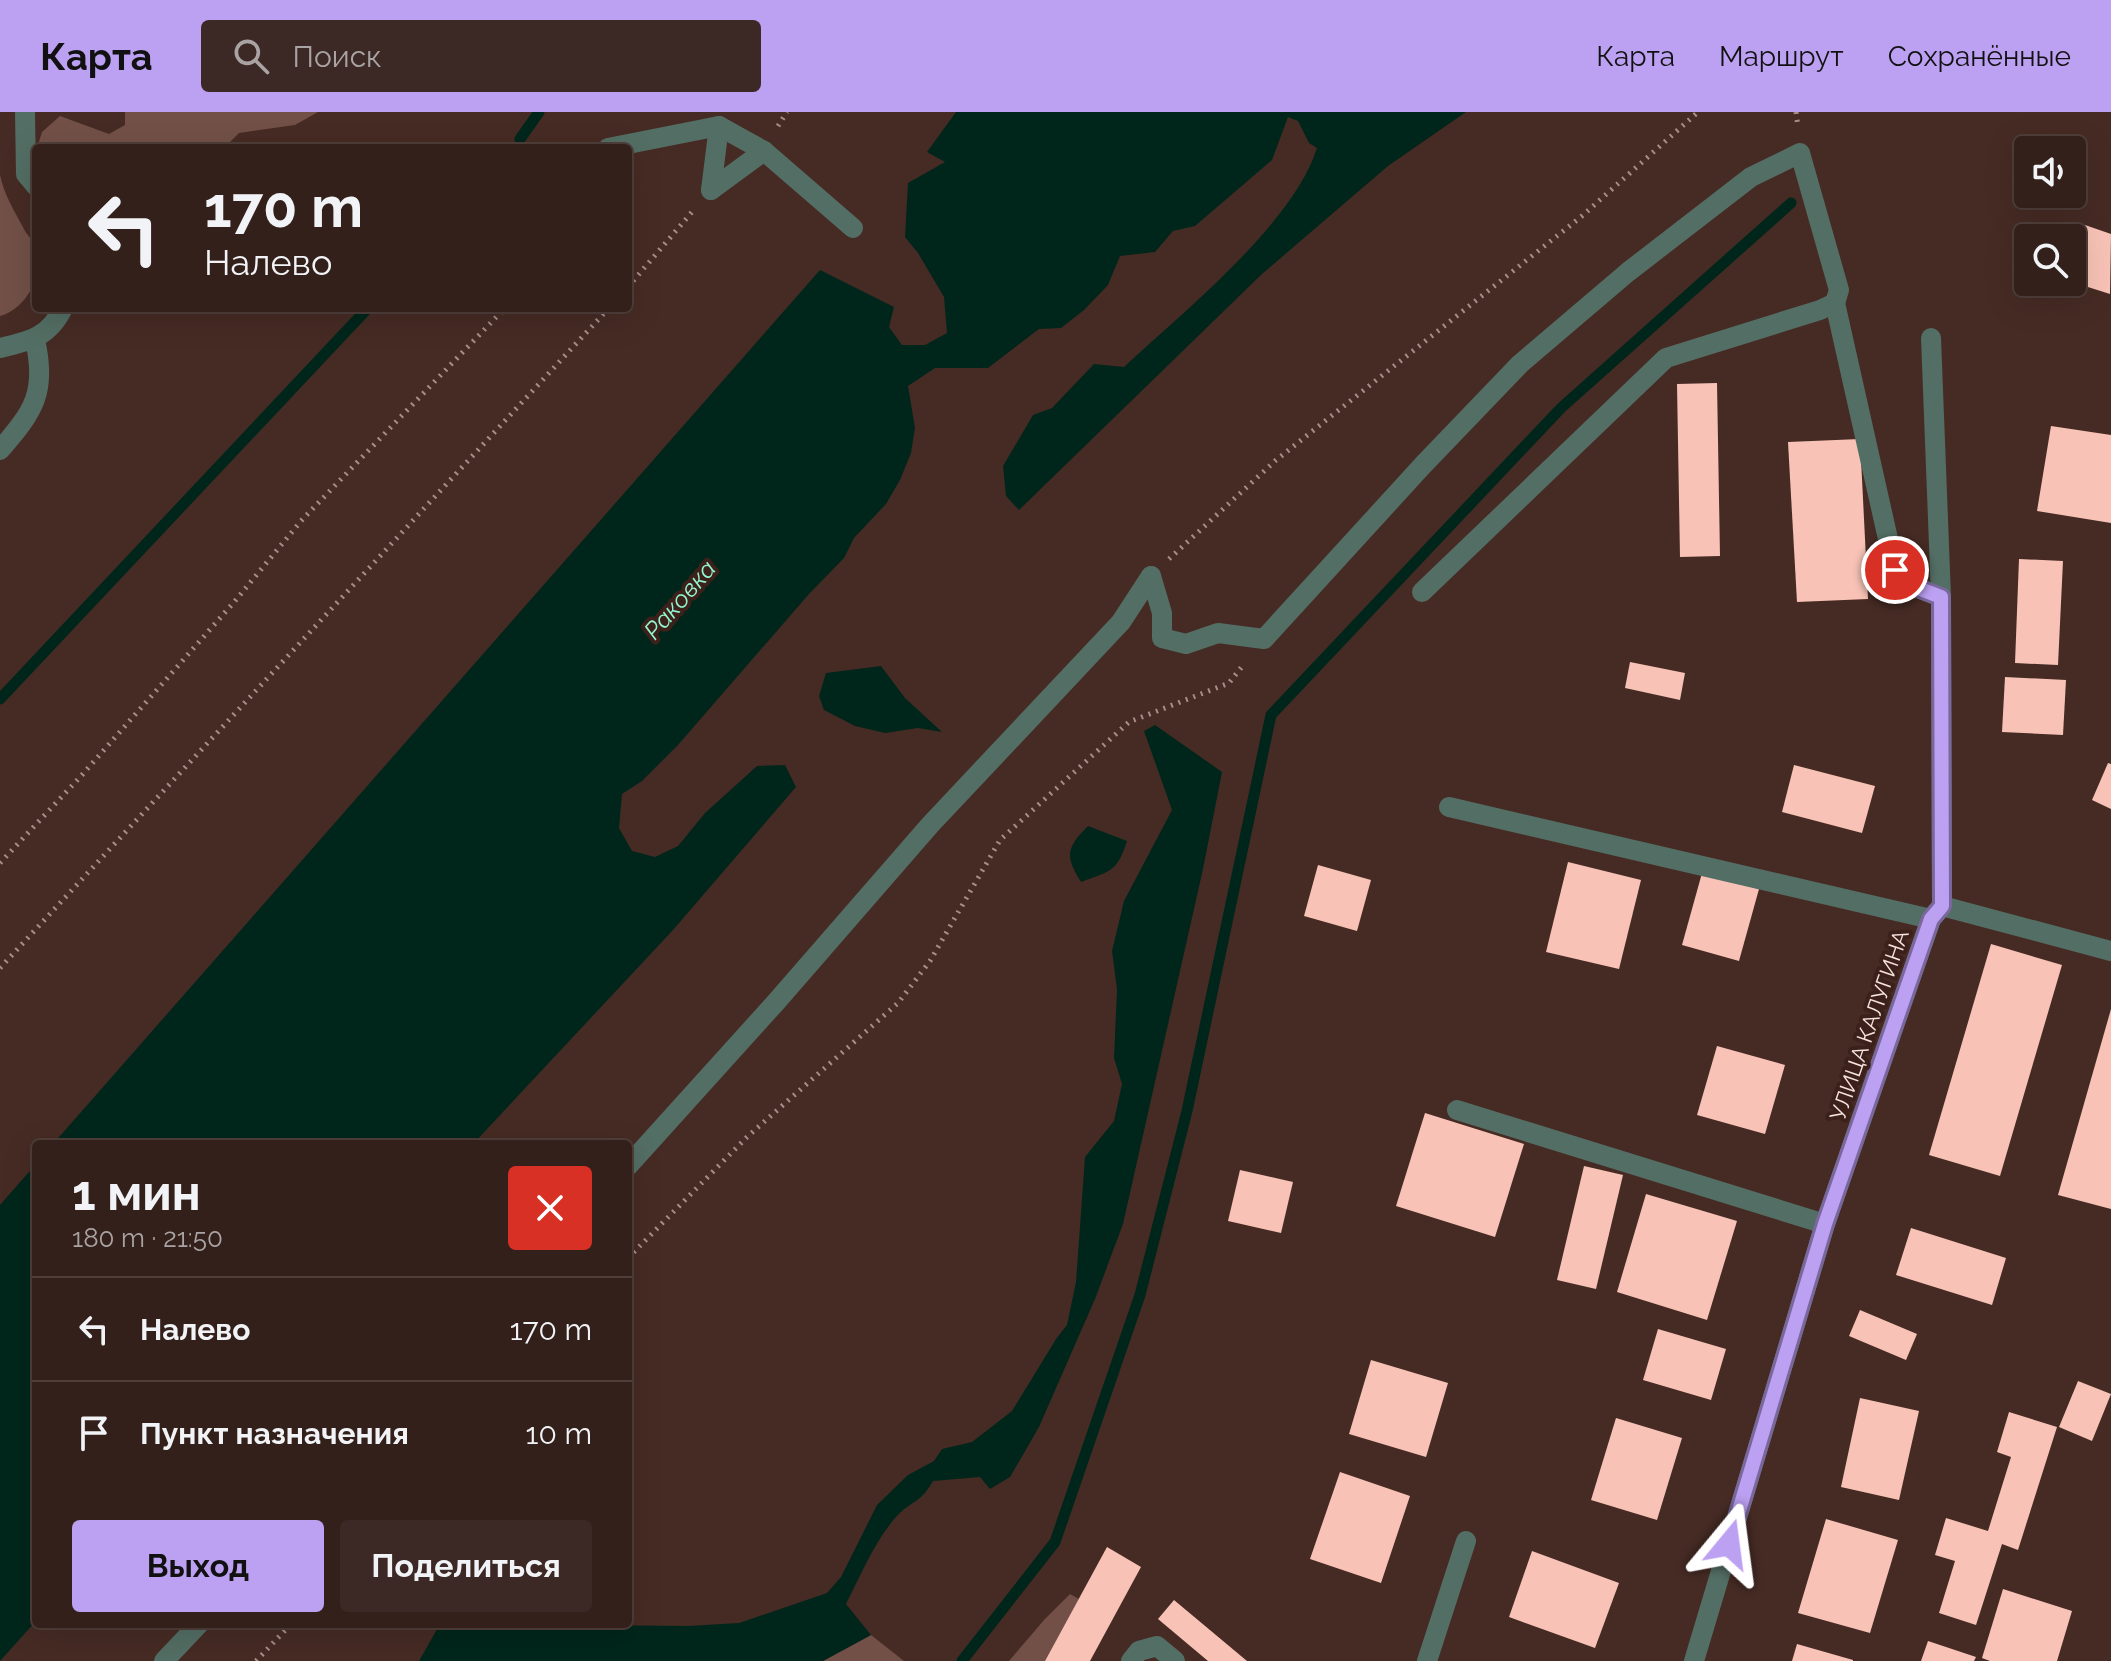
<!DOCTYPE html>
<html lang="ru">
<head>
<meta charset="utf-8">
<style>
  body { margin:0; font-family:Raleway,sans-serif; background:#3c2824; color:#f1f3f6; height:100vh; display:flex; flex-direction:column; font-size:30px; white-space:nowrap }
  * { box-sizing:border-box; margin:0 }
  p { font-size:26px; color:#a9a3a3 }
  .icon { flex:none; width:44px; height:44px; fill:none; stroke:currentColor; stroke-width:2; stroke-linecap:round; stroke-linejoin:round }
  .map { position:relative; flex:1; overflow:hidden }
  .side { position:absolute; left:32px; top:1028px; width:600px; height:488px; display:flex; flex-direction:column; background:#34201b; border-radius:8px; box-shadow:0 8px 32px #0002,0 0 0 2px #4e3e3a }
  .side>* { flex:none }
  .hud { position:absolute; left:32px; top:32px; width:600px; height:168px; border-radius:8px; box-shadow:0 8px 32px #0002,0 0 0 2px #4e3e3a; background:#34201b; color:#f1f3f6; overflow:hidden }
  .buttons { position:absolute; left:2014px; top:24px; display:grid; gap:16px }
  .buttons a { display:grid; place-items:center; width:72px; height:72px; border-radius:8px; background:#34201b; box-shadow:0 8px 32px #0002,0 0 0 2px #4e3e3a; font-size:40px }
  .pin { position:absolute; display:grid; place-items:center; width:68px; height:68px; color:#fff; margin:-34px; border:4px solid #fff; border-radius:50%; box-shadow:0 2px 8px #0007 }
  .me { position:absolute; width:88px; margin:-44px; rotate:16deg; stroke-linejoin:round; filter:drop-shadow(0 0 6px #0008) }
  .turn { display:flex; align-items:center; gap:28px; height:168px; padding:0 40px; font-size:36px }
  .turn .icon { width:104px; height:104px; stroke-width:2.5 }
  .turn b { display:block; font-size:56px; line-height:68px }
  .round { display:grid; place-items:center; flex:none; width:84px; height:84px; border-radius:8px; background:#3c2824 }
  .headline { display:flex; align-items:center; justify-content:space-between; height:136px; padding:0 40px }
  h1 { font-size:48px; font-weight:700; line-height:60px }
  .cta { display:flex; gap:16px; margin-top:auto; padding:16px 40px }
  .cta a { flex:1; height:92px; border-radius:8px; background:#bca0f2; color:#111; font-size:32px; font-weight:700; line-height:92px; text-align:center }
  .cta a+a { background:#3c2824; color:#f1f3f6 }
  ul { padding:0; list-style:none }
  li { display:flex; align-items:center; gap:24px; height:104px; padding:0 40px; border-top:2px solid #4e3e3a }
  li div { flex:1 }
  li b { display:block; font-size:30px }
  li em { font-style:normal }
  header { display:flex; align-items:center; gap:48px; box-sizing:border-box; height:112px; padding:0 40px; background:#bca0f2; color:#111 }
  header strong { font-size:38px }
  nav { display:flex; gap:44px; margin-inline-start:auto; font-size:28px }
  .search { width:560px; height:72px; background:#3c2824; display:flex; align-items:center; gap:20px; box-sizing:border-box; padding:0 28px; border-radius:8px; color:#a9a3a3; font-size:30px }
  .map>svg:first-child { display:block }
  .green { fill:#725048 }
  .water { fill:#00261b }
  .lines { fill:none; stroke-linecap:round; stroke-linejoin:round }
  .stream { stroke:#00261b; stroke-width:11 }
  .building { fill:#f8c3b6 }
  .path { stroke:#a58e88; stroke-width:5; stroke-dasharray:2 6; stroke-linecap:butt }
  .lane { stroke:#536e64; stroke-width:20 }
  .street { stroke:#536e64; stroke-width:20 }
  .route-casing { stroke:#7a689d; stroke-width:20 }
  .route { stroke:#bca0f2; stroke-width:14 }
  .labels { text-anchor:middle; stroke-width:8; stroke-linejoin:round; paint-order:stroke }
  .street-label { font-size:22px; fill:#f7e4e0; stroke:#3c211a }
  .water-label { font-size:24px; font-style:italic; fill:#92f7d3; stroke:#3c211a }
</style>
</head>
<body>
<header>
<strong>Карта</strong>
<div class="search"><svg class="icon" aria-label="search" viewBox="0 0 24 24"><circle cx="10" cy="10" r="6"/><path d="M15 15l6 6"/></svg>Поиск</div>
<nav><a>Карта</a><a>Маршрут</a><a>Сохранённые</a></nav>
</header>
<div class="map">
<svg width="2111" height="1549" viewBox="0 0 2111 1549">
  <rect width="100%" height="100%" fill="#462b24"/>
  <g class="green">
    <polygon points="125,0 318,0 295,13 239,21 224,36 37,36 42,20 60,4 109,22 125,13"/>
    <path d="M0 63C4 83 15 100 25 119 28 124 34 129 36 135 45 161 27 197 0 204Z"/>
    <polygon points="1070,1482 1079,1487 1045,1549 1009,1549 1044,1508"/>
    <polygon points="871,1523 904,1549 823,1549"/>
  </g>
  <g class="water">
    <path d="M956 0H1466L1388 54 1262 162 1019 398 1006 384 1003 354 1033 303 1052 296 1094 252 1124 255C1183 200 1293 112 1317 36L1309 31 1298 9 1288 5 1272 48 1195 114 1173 119 1155 140 1120 144 1108 173 1084 198 1061 216 1039 217 988 256H935L908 274 915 316 911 341 900 368 886 392 854 426 844 446 809 482 678 633 642 669 622 682 619 716 632 739 655 745 678 734 705 701 757 654 785 653 796 675 673 818 473 1032H53L820 158 894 195 889 215 902 233H925L947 221 944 185 918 141 905 125 908 71 945 50 927 40Z"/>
    <polygon points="881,554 905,586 942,620 918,616 885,621 855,614 824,598 819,584 826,561"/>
    <path d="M1155 613 1222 660 1203 757 1123 1112 1095 1187 1039 1315 1010 1365 990 1377 980 1365 933 1369C920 1392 912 1388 897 1404 875 1428 861 1463 846 1492L871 1523 823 1549H419L440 1512H469L476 1516 482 1512 688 1514 739 1511 827 1481 841 1465 877 1393 908 1363 934 1349 942 1337 972 1330 1012 1299 1056 1227 1067 1213 1076 1170 1085 1045 1114 1009 1122 972 1114 946 1117 877 1112 839 1124 789 1172 698 1144 619Z"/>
    <path d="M1088 714 1127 729C1117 760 1111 759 1081 770 1065 744 1066 736 1088 714Z"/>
    <polygon points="36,1052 36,1509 0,1549 0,1093"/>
  </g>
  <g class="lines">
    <g class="stream">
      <polyline points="520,27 539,0"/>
      <polyline points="0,587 368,196"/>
      <polyline points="962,1549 1055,1430 1140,1183 1187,999 1271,603 1561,296 1791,91"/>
    </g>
  </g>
  <g class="building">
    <polygon points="2085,113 2111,122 2110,182 2072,170 2072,156"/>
    <polygon points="1717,271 1720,444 1680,445 1677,272"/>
    <polygon points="2051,314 2111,323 2111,411 2037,399"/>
    <polygon points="1860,327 1868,487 1797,490 1788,330"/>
    <polygon points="2019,447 2063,449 2058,553 2015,551"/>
    <polygon points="1630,550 1685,561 1680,588 1625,576"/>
    <polygon points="2005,565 2066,568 2063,623 2002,620"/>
    <polygon points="2108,651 2111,652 2111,697 2092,688"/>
    <polygon points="1794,653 1875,674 1862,721 1782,700"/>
    <polygon points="1568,750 1641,768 1619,857 1546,840"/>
    <polygon points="1318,753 1371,768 1357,819 1304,804"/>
    <polygon points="1702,761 1759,777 1739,849 1682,833"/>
    <polygon points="1991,832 2062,853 2000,1064 1929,1043"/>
    <polygon points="2111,897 2111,1097 2058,1083"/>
    <polygon points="1717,934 1785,953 1765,1022 1697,1003"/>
    <polygon points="1425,1001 1524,1032 1495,1125 1396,1094"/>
    <polygon points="1584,1054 1623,1063 1596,1177 1557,1168"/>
    <polygon points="1240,1058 1293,1070 1281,1121 1228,1109"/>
    <polygon points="1646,1082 1737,1109 1707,1208 1617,1180"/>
    <polygon points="1911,1116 2006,1146 1992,1193 1896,1163"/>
    <polygon points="1860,1198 1917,1222 1906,1248 1849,1224"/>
    <polygon points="1658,1217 1726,1237 1711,1288 1643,1268"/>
    <polygon points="1371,1248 1448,1271 1426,1345 1349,1322"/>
    <polygon points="2078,1269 2111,1282 2092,1329 2059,1315"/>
    <polygon points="1860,1286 1919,1299 1899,1388 1841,1375"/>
    <polygon points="2009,1300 2057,1315 2018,1438 2002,1432 1976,1513 1939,1501 1955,1449 1935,1443 1946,1406 1988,1419 2011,1345 1997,1340"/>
    <polygon points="1616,1306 1682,1326 1657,1408 1591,1388"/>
    <polygon points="1340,1360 1410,1384 1381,1471 1310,1447"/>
    <polygon points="1826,1407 1898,1428 1870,1521 1798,1501"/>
    <polygon points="1107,1435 1141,1455 1090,1549 1045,1549"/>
    <polygon points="1532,1439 1619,1471 1595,1536 1509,1505"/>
    <polygon points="2003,1477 2072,1499 2057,1549 1990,1549 1982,1546"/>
    <polygon points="1174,1488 1247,1549 1208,1549 1158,1507"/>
    <polygon points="1928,1529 1976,1545 1974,1549 1921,1549"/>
    <polygon points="1797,1532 1853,1548 1853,1549 1792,1549"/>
  </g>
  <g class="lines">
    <g class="path">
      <polyline points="1796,0 1798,15"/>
      <polyline points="778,14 787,0"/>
      <polyline points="628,175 692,100"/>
      <polyline points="1169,447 1275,349 1582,104 1698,0"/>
      <polyline points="0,751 82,663 235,489 301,409 505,196"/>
      <polyline points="0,856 609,196"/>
      <polyline points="628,1146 747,1025 898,891 930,849 1000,728 1129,610 1229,571 1244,552"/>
      <polyline points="256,1549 291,1512"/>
    </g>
    <g class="lane">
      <polyline points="25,0 26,62 36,74"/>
      <polyline points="608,36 719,14 764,39 853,116"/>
      <polyline points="711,78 764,39"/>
      <polyline points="711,78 719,14"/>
      <polyline points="1835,191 1895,458 1905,471 1941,485"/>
      <path d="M0 236C30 229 49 225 63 196"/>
      <path d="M0 338C34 299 47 280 35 228"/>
      <polyline points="1151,464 1162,501 1162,526 1186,532 1218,521 1264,527 1423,353 1520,252 1628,160 1751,65 1800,41 1839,178 1835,191 1820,198 1666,246 1422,480"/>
      <polyline points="1449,695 1931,807"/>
      <polyline points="1457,998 1825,1112"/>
      <polyline points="628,1054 777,889 930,713 1121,510 1151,464"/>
      <polyline points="164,1549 199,1512"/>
      <polyline points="1131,1549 1139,1539 1157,1534 1175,1549"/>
      <polyline points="1427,1549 1466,1429"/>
    </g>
    <g class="street">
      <polyline points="1942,794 2111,839"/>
      <polyline points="1694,1549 1825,1112 1931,807 1942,794 1941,485 1931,226"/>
    </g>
  </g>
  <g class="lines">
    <g class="route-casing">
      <polyline id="route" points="1729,1432 1825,1112 1931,807 1942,794 1941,485 1905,471 1895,458"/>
    </g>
    <use href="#route" class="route"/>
  </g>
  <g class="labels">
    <g class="street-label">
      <text transform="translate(1869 913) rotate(-71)" y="8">УЛИЦА КАЛУГИНА</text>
    </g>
    <g class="water-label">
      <text transform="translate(680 488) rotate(-49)" y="8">Раковка</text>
    </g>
  </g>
</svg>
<div class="buttons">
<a><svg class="icon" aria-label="sound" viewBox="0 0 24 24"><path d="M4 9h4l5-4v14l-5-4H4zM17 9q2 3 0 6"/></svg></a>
<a><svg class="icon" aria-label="search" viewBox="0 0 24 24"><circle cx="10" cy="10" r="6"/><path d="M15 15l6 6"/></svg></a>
</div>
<div class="pin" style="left:1895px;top:458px;background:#d93025"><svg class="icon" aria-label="arrive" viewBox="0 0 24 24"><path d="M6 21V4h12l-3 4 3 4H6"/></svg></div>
<svg class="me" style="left:1729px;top:1432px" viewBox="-20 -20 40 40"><path d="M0-17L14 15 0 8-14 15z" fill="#bca0f2" stroke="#fff" stroke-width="4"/></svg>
<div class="hud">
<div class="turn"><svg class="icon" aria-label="left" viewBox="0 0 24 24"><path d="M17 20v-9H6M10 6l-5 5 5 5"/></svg><div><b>170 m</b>Налево</div></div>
</div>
<section class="side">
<div class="headline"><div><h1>1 мин</h1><p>180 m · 21:50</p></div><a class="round" style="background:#d93025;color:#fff"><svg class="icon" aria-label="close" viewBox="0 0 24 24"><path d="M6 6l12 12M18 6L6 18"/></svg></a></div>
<ul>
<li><svg class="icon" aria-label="left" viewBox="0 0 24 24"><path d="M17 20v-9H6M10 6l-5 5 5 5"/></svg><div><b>Налево</b></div><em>170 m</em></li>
<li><svg class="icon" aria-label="arrive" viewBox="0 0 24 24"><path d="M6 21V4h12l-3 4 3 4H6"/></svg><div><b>Пункт назначения</b></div><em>10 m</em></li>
</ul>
<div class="cta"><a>Выход</a><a>Поделиться</a></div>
</section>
</div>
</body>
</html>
